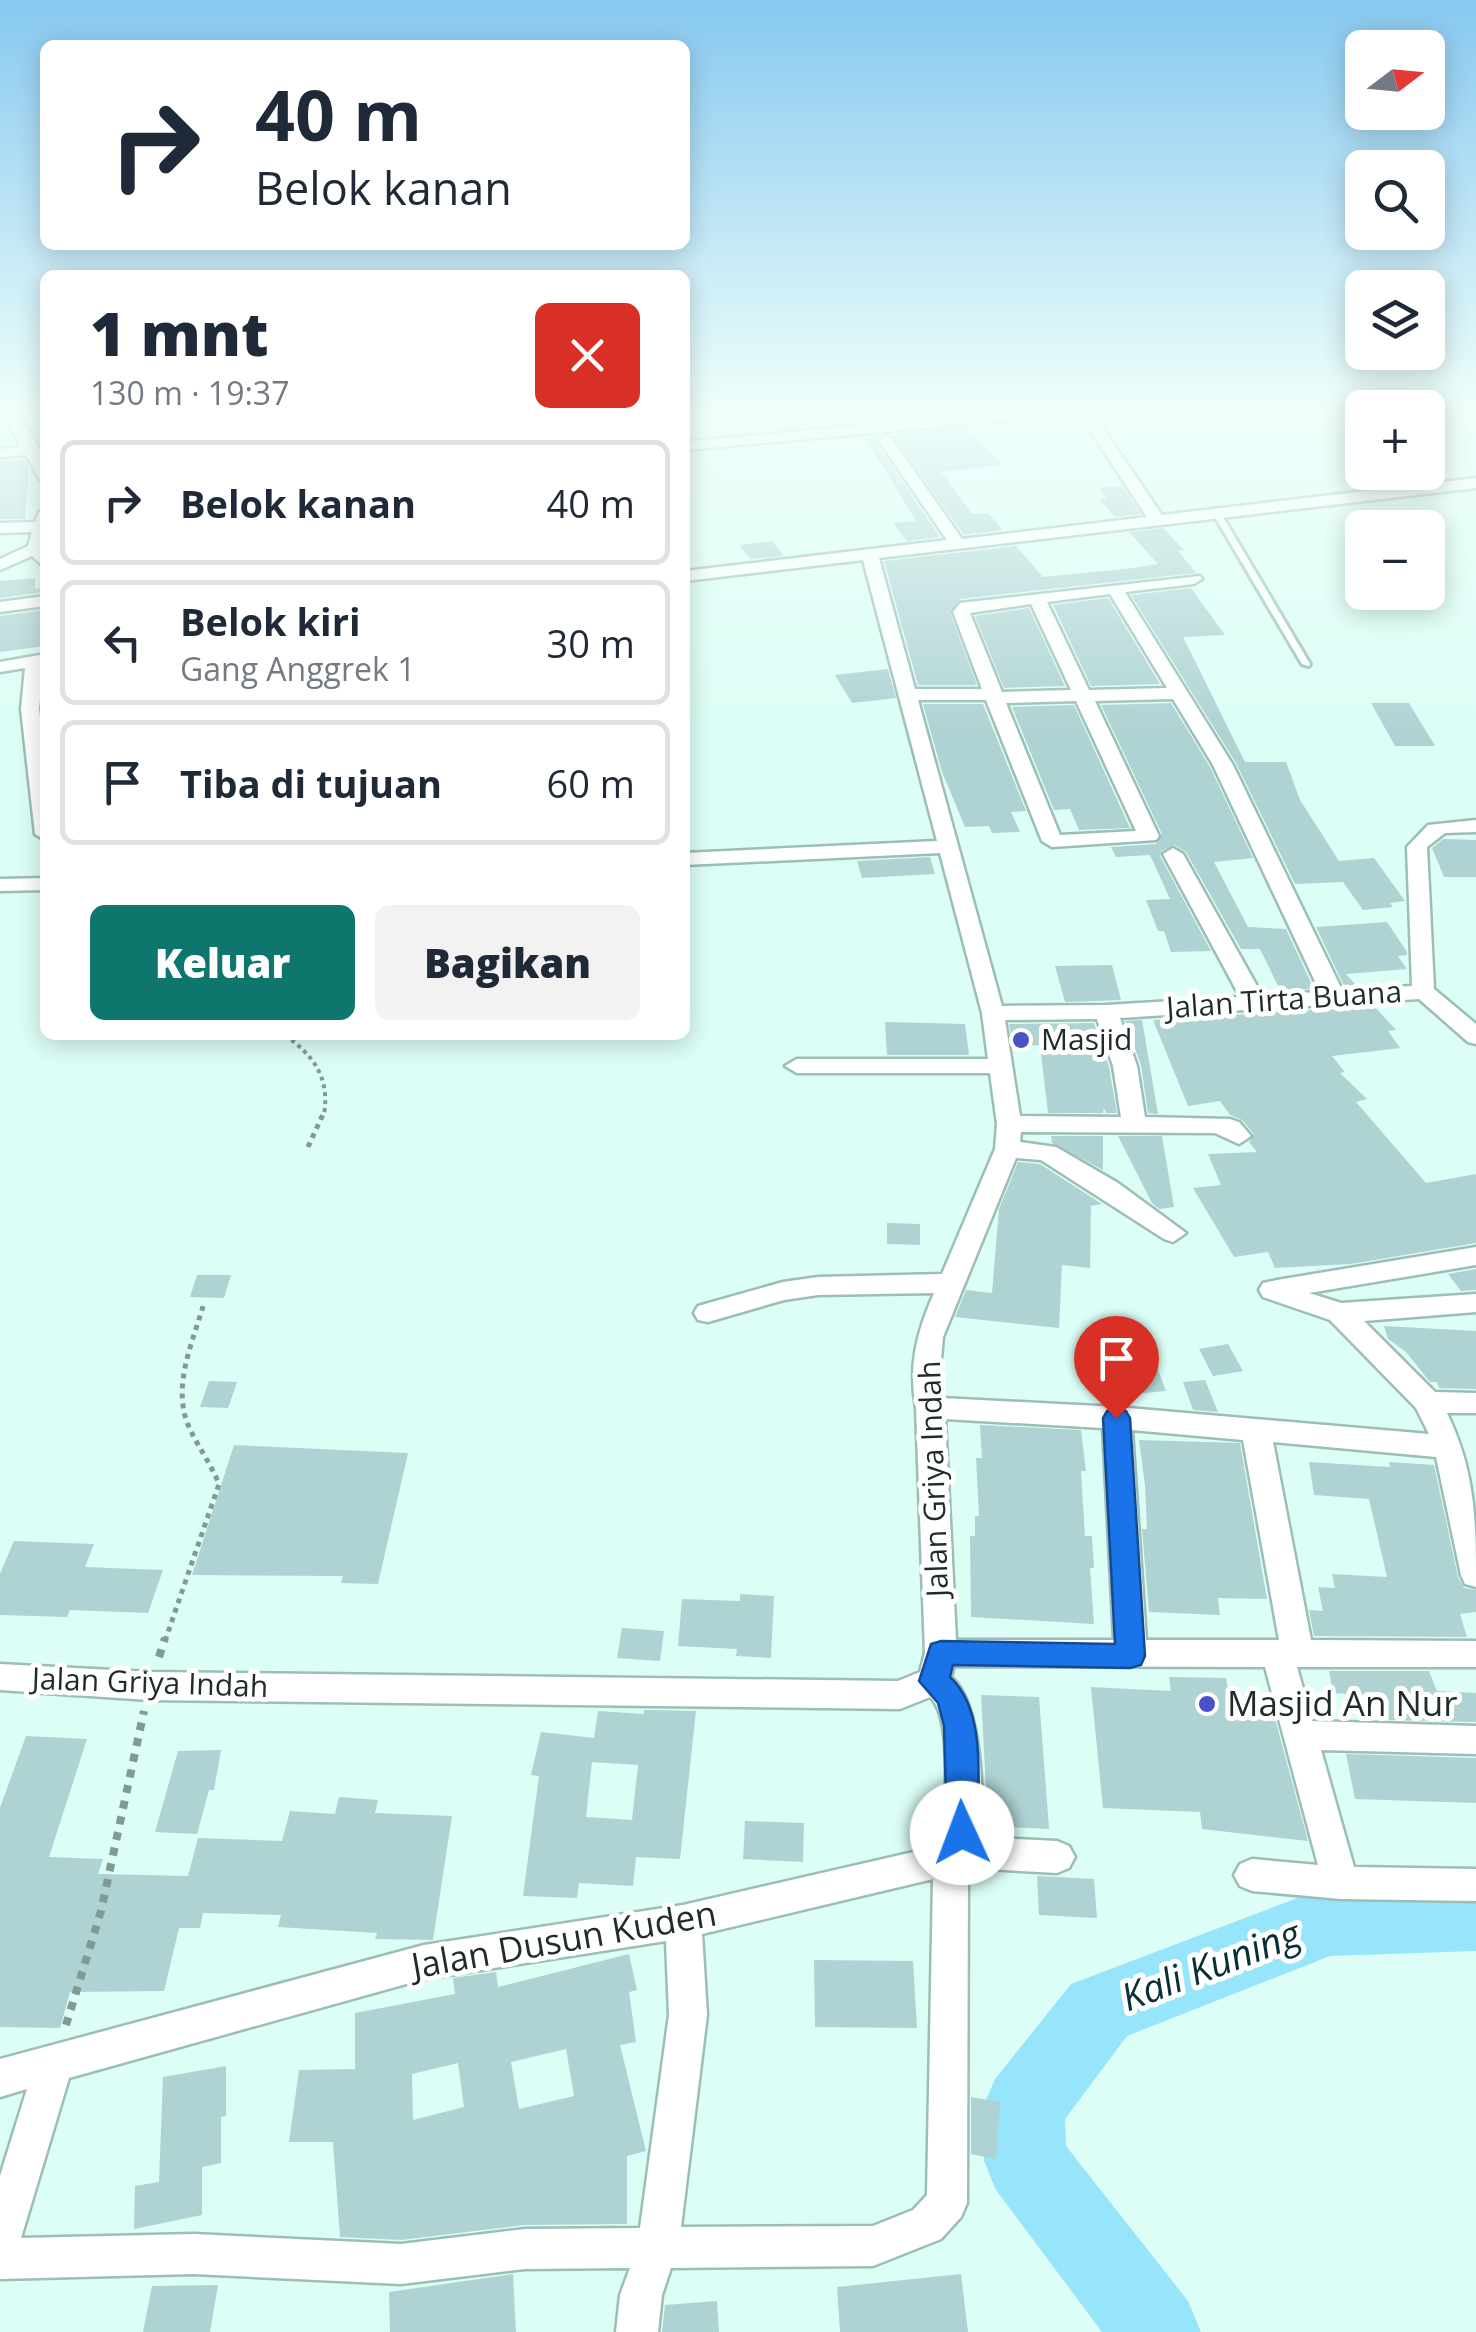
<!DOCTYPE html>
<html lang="id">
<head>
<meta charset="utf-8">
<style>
  body { margin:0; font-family:"Open Sans",sans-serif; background:#f2f2f3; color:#1f2937; height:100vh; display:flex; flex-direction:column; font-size:38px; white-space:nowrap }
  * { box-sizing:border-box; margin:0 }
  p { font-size:32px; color:#747a83 }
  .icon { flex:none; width:55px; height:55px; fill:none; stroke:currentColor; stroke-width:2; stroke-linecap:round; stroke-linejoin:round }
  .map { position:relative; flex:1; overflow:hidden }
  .sheet { position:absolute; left:40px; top:270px; width:650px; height:770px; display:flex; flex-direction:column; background:#fff; border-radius:15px; box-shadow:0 5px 25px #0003 }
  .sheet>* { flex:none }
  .banner { position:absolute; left:40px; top:40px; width:650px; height:210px; border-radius:15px; box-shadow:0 5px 25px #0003; background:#fff; color:#1f2937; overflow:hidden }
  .needle { width:65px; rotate:74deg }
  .tools { position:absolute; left:1345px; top:30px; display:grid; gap:20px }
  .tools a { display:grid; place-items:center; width:100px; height:100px; border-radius:15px; background:#fff; box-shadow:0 5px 25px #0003; font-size:50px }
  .pin { position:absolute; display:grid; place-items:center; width:85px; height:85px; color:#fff; margin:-102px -42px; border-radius:50% 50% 50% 0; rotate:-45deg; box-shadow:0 0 10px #0007 }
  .pin .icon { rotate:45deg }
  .me { position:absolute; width:110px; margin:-55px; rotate:358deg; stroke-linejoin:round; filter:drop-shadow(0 0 8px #0008) }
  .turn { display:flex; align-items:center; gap:35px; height:210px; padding:0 50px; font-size:45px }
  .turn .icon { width:130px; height:130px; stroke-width:2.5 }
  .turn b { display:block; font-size:70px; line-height:85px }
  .round { display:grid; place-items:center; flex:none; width:105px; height:105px; border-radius:15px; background:#f2f2f3 }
  .head { display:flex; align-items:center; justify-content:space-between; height:170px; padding:0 50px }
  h1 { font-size:60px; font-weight:800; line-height:75px }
  .primary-button { display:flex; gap:20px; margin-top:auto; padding:20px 50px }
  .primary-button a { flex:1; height:115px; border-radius:15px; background:#0f766e; color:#fff; font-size:40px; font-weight:800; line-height:115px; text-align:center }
  .primary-button a+a { background:#f2f2f3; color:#1f2937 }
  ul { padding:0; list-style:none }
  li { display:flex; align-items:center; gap:30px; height:125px; margin:0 20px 15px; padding:0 30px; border:5px solid #e0e1e3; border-radius:15px }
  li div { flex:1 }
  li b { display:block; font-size:38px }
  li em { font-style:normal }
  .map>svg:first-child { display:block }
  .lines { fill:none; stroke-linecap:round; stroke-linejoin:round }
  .river { fill:#97e5fb; fill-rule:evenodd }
  .building { fill:#afd2d3; fill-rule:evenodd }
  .lane-casing { stroke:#9dbeb7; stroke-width:6 }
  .street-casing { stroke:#9dbeb7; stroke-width:5 }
  .path-far2 { stroke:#829a94; stroke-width:4; stroke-dasharray:4 4; stroke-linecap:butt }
  .path-far1 { stroke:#829a94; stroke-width:5; stroke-dasharray:5 5; stroke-linecap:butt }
  .path { stroke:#829a94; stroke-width:8; stroke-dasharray:8 8; stroke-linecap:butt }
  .lane { fill:#fff; fill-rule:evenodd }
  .street { fill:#fff; fill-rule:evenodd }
  .route { fill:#1a73e8; stroke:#114b97; stroke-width:2.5 }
  .poi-dot { fill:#4b51c7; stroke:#fff; stroke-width:4 }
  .labels { text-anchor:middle; stroke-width:10; stroke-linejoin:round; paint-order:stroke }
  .street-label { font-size:30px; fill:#1f2c29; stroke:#fff }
  .poi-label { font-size:30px; fill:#1f2c29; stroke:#fff; text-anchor:start }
  .near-poi-label { font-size:35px; fill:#1f2c29; stroke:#fff; text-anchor:start }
  .near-street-label { font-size:35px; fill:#1f2c29; stroke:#fff }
  .near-water-label { font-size:38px; font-style:italic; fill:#082f38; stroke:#fff }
</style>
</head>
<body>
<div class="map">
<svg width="1476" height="2332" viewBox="0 0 1476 2332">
  <rect width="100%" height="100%" fill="#dcfef6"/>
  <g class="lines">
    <polygon class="river" points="1476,1881 1476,1951 1330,1956 1127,2036 1065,2119 1066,2146 1188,2301 1201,2332 1102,2332 996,2190 984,2161 983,2107 995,2079 1071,1984 1329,1886"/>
  </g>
  <g class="building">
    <polygon points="907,408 947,408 952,413 856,422 852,416 910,412"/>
    <polygon points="966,428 1003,465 941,472 972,514 988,513 1003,530 964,535 892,435"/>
    <polygon points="880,436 876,443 940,537 907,541 893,523 916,521 865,437"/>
    <polygon points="24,459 29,468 25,519 0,519 0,461"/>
    <polygon points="1122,486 1141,514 1115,517 1099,499 1107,498 1099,488"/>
    <polygon points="1163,528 1184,550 1178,551 1196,573 960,599 950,613 977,685 918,685 884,561 1016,546 1043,577 1133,568 1158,564 1129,532"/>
    <polygon points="772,541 784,556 750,559 740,545"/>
    <polygon points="35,578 35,589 45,588 45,592 0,598 0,581"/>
    <polygon points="1191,588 1225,635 1183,637 1245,762 1286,762 1300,800 1339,861 1374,858 1405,901 1390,903 1393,907 1363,910 1343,882 1295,884 1236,763 1131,595"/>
    <polygon points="1108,598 1160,684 1091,686 1053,605"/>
    <polygon points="1029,608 1065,686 1004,688 975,616"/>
    <polygon points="45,610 45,646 0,652 0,616"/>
    <polygon points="888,669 896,698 852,703 835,675"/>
    <polygon points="1171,703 1210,767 1253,858 1214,862 1248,927 1286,929 1314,989 1280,990 1260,949 1241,949 1186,852 1175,845 1161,851 1160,856 1211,951 1171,952 1164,931 1158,931 1146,900 1170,899 1150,855 1116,857 1111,847 1156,844 1162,834 1101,705"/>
    <polygon points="1371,703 1409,703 1435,746 1395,746"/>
    <polygon points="923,704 983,704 1026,811 1011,812 1020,832 992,833 989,826 965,827 942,772"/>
    <polygon points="1074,705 1130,828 1079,830 1070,809 1054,810 1012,707"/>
    <polygon points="1443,839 1476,840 1476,877 1444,877 1432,848"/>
    <polygon points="930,857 935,874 862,878 857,861"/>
    <polygon points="1387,922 1407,952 1407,955 1398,956 1407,969 1346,974 1356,985 1344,986 1316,927"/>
    <polygon points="1112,965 1121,1000 1065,1002 1055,966"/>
    <polygon points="1374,1006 1396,1030 1388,1031 1400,1048 1332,1056 1345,1072 1340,1073 1367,1099 1356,1102 1426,1183 1476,1174 1476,1243 1351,1264 1275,1268 1268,1252 1234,1257 1193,1188 1221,1185 1208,1154 1257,1152 1249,1142 1254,1134 1242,1120 1230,1115 1220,1101 1188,1106 1153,1020"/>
    <polygon points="1142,1020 1158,1114 1148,1113 1141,1065 1125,1021"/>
    <polygon points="885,1022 965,1024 969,1055 887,1055"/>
    <polygon points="1094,1023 1109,1067 1117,1113 1106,1113 1104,1108 1103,1113 1048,1113 1040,1045 1013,1046 1009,1024"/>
    <polygon points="1051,1136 1103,1136 1103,1170 1052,1143"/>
    <polygon points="1118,1136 1162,1136 1174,1207 1159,1209 1152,1203"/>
    <polygon points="1018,1162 1040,1164 1102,1204 1091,1206 1090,1268 1062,1265 1059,1328 955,1317 966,1290 992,1293 999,1209"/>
    <polygon points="887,1223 920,1224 920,1245 887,1244"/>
    <polygon points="1476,1269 1476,1290 1461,1291 1448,1274"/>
    <polygon points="197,1275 231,1275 224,1298 190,1297"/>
    <polygon points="1384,1326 1476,1331 1476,1389 1439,1388 1437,1382 1430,1382 1406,1352 1388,1339"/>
    <polygon points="1228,1344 1243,1371 1213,1376 1199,1349"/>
    <polygon points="1154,1359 1166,1391 1133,1394 1122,1362"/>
    <polygon points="1205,1380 1218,1412 1193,1410 1183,1382"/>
    <polygon points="209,1381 237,1382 228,1408 200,1407"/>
    <polygon points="980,1425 1081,1430 1086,1471 1081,1471 1085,1536 1092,1536 1094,1568 1090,1568 1094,1624 971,1617 970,1536 975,1536 975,1516 979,1516 976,1458 982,1458"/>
    <polygon points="1139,1440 1240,1443 1267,1599 1218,1598 1220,1615 1149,1612 1142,1529 1147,1529 1145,1485"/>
    <polygon points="234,1445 408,1453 378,1584 341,1583 343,1576 192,1575"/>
    <polygon points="1309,1462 1390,1467 1389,1462 1434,1465 1458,1577 1464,1588 1476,1590 1476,1612 1460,1614 1467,1637 1314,1636 1309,1610 1323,1611 1318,1587 1335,1588 1332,1574 1387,1577 1369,1499 1314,1495"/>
    <polygon points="14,1541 94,1544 85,1567 163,1570 148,1613 70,1610 67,1617 0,1615 0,1574"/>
    <polygon points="740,1594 774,1596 771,1658 736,1656 737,1649 678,1646 682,1599 740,1601"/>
    <polygon points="622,1628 664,1631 660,1661 617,1658"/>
    <polygon points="1329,1671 1429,1671 1437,1691 1476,1693 1476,1722 1389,1720 1384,1696 1333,1693"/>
    <polygon points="1169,1677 1226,1678 1233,1714 1274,1715 1308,1841 1202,1829 1200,1812 1103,1808 1091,1687 1171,1691"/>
    <polygon points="981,1695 1039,1697 1049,1829 988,1826"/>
    <path d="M644 1710 696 1711 680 1859 636 1857 633 1886 579 1883 577 1898 523 1896 539 1776 531 1775 541 1732 594 1738 598 1711 644 1714ZM592 1762 638 1765 632 1820 586 1817Z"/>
    <polygon points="26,1736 87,1739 49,1857 103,1859 98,1874 188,1876 198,1838 282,1841 290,1811 335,1814 339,1797 378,1800 375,1813 452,1816 433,1940 375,1939 377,1933 278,1927 281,1915 203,1913 200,1928 179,1928 164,1991 70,1992 60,2028 0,2027 0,1808"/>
    <polygon points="221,1750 214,1790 209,1790 197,1834 155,1832 178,1751"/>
    <polygon points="1346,1754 1476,1758 1476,1803 1355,1799"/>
    <polygon points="745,1821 804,1823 803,1862 743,1859"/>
    <polygon points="1037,1876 1094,1879 1097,1918 1039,1915"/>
    <path d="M629 1954 637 1990 629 1992 636 2042 620 2045 646 2151 627 2156V2224L525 2225 401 2240 340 2237 333 2142H289L299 2070 355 2069V2013L455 1994 453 1978 496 1972 498 1987ZM566 2049 574 2096 519 2109 511 2062ZM458 2063 464 2107 413 2120 412 2074Z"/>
    <polygon points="814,1960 913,1961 917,2028 815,2027"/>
    <polygon points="226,2066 226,2116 221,2117 221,2163 202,2167 202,2215 134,2229 135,2186 159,2182 163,2077"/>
    <polygon points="971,2097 1000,2102 996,2159 971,2154"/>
    <polygon points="513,2274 516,2332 390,2332 389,2292"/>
    <polygon points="961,2274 968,2332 840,2332 837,2287"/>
    <polygon points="218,2285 210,2332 143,2332 152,2286"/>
    <polygon points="717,2301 719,2332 662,2332 665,2305"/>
  </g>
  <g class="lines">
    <g class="lane-casing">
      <polygon id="lane" points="1213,510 1220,512 1310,664 1309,666 1302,664 1212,512"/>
    </g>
    <g class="street-casing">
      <g id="street">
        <polygon points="1,408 15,408 40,450 45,482 40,480 26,455 0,457 0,449 21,447"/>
        <path d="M1047 408H1089L1162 515 1476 478V488L879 558 915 689H982L953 612 960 603 1200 576 1202 579 1194 584 1125 592 1233 765 1342 990 1412 986 1407 847 1428 825 1476 820V832L1445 833 1427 847 1434 989 1476 1024V1044L1468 1042 1419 999 1120 1018 1137 1066 1145 1117 1230 1119 1239 1122 1251 1136 1239 1144 1215 1133 1021 1132 1020 1142 1056 1147 1118 1183 1186 1233 1173 1242 1164 1239 1041 1160 1016 1158 943 1337 939 1381 942 1398 1117 1407 1429 1434 1416 1408 1330 1320 1263 1297 1259 1290 1263 1283 1277 1280 1476 1247V1265L1309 1293 1341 1303 1476 1294V1312L1364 1321 1435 1392 1476 1393V1413H1447C1476 1473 1476 1522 1476 1587L1465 1584 1461 1575 1436 1457 1273 1442 1311 1640 1476 1641V1667H1297L1312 1721 1476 1726V1754L1321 1750 1354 1867 1476 1869V1901L1341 1899 1252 1891 1240 1886 1234 1875 1240 1864 1252 1859 1318 1865 1265 1667 954 1666 951 1677C981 1702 986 1800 978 1837L1057 1841 1069 1846 1075 1857 1069 1868 1057 1873 968 1868 967 2203 961 2217 941 2239 873 2266 671 2268 662 2295 658 2332H616L620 2295 630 2268 525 2269 401 2284 194 2274 0 2279V2176L27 2089 0 2097V2059L424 1945 683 1905 922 1850 939 1840 945 1830C944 1799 953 1718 930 1697L900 1709 149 1700 0 1690V1664L149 1672 898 1681 920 1672 925 1653 916 1408C908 1365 917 1332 934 1293L818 1295 784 1300 708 1322 698 1320 694 1313 698 1306 783 1282 818 1277 942 1274 995 1149 997 1124 990 1073H797L785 1066 797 1059H988L982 1013 940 853 685 865V853L937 841 863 560 685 581V571L947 540 879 441 886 437 891 438 962 539 1147 517 1079 414 685 450V442ZM1110 594 1167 688 1089 690 1047 602ZM1031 604 1071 690 1002 692 970 613ZM1173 699 1213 765 1320 992 1262 995 1183 854 1173 848 1163 854 1240 997 1106 1005 1002 1006 918 700H986L1042 841 1052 847 1156 840 1159 836 1095 701ZM1076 701 1136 831 1060 835 1006 703ZM1097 1019 1113 1066 1121 1117 1020 1116 1005 1020ZM945 1419 1103 1428 1114 1640H956ZM1132 1430 1243 1440 1279 1640H1146ZM933 1879 927 2195 913 2210 873 2226 681 2227 707 2015 702 1934ZM666 1941 669 2015 640 2228 525 2229 401 2244 194 2234 21 2238 69 2078 424 1979Z"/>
        <polygon points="1463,408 1476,408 1476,419"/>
        <polygon points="45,510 45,568 32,556 0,570 0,559 28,546 32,532 0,533 0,523 35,522 39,512"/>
        <polygon points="45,596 45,606 0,612 0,602"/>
        <polygon points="45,654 39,709 45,755 45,840 35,834 21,709 25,668 0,672 0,662"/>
        <polygon points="45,878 45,890 0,891 0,879"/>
      </g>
    </g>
    <path class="path-far2" d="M285 1035C314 1056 330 1078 324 1114"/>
    <g class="path-far1">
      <polyline points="308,1147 324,1112"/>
      <path d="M165 1641 219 1484C211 1464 198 1447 189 1427 171 1387 193 1342 204 1303"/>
    </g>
    <g class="path">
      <polyline points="159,1657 165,1638"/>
      <polyline points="66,2025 101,1911 144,1711"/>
    </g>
    <use href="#lane" class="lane"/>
    <use href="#street" class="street"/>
  </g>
  <linearGradient id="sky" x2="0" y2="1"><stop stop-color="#87c8f0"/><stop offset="0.56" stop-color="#effffb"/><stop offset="1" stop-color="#effffb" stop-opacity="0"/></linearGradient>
  <rect width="1476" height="735" fill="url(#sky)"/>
  <path class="route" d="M1116 1409 1126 1411 1130 1418 1145 1656 1141 1665 1130 1668 953 1665 950 1677C988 1712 977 1785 978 1833L974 1843 962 1847 951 1843 947 1833 944 1726 938 1703 919 1681 931 1644 941 1641 1115 1644 1103 1418 1107 1411Z"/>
  <g class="poi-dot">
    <circle cx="1021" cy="1040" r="10"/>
    <circle cx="1207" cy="1704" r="10"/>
  </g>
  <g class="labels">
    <g class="street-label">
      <text transform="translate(1284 1000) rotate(-4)" y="10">Jalan Tirta Buana</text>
      <text transform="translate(934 1479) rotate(-92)" y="10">Jalan Griya Indah</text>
      <text transform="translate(150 1683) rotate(2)" y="10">Jalan Griya Indah</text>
    </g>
    <g class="poi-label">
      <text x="1041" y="1050">Masjid</text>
    </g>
    <g class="near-poi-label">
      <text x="1227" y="1716">Masjid An Nur</text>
    </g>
    <g class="near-street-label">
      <text transform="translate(564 1940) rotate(-10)" y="12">Jalan Dusun Kuden</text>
    </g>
    <g class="near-water-label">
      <text transform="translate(1211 1966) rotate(-21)" y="13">Kali Kuning</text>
    </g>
  </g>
</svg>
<div class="tools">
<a><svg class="needle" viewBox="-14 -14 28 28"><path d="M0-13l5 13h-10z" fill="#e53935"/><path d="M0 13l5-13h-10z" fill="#747a83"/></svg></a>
<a><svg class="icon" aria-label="search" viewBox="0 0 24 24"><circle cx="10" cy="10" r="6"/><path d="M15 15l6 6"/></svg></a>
<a><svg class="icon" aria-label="layers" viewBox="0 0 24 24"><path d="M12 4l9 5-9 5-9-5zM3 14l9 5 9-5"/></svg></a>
<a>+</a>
<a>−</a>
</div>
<div class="pin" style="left:1116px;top:1418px;background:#d93025"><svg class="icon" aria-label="arrive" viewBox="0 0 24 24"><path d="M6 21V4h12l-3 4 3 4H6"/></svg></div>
<svg class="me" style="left:962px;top:1833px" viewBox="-20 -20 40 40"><circle r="19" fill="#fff"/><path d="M0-13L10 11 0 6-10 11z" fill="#1a73e8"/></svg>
<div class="banner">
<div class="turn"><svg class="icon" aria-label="right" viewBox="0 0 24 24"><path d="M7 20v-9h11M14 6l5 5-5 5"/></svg><div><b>40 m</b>Belok kanan</div></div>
</div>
<section class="sheet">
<div class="head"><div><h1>1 mnt</h1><p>130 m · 19:37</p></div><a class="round" style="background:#d93025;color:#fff"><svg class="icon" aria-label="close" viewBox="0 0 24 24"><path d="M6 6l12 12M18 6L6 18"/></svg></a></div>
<ul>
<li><svg class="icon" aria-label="right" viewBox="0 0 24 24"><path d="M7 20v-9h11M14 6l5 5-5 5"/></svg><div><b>Belok kanan</b></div><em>40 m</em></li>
<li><svg class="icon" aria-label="left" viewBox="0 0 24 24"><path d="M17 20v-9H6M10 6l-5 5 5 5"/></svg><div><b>Belok kiri</b><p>Gang Anggrek 1</p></div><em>30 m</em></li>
<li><svg class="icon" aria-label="arrive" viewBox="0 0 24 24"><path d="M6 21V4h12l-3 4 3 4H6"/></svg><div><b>Tiba di tujuan</b></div><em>60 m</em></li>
</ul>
<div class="primary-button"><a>Keluar</a><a>Bagikan</a></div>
</section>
</div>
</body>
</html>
